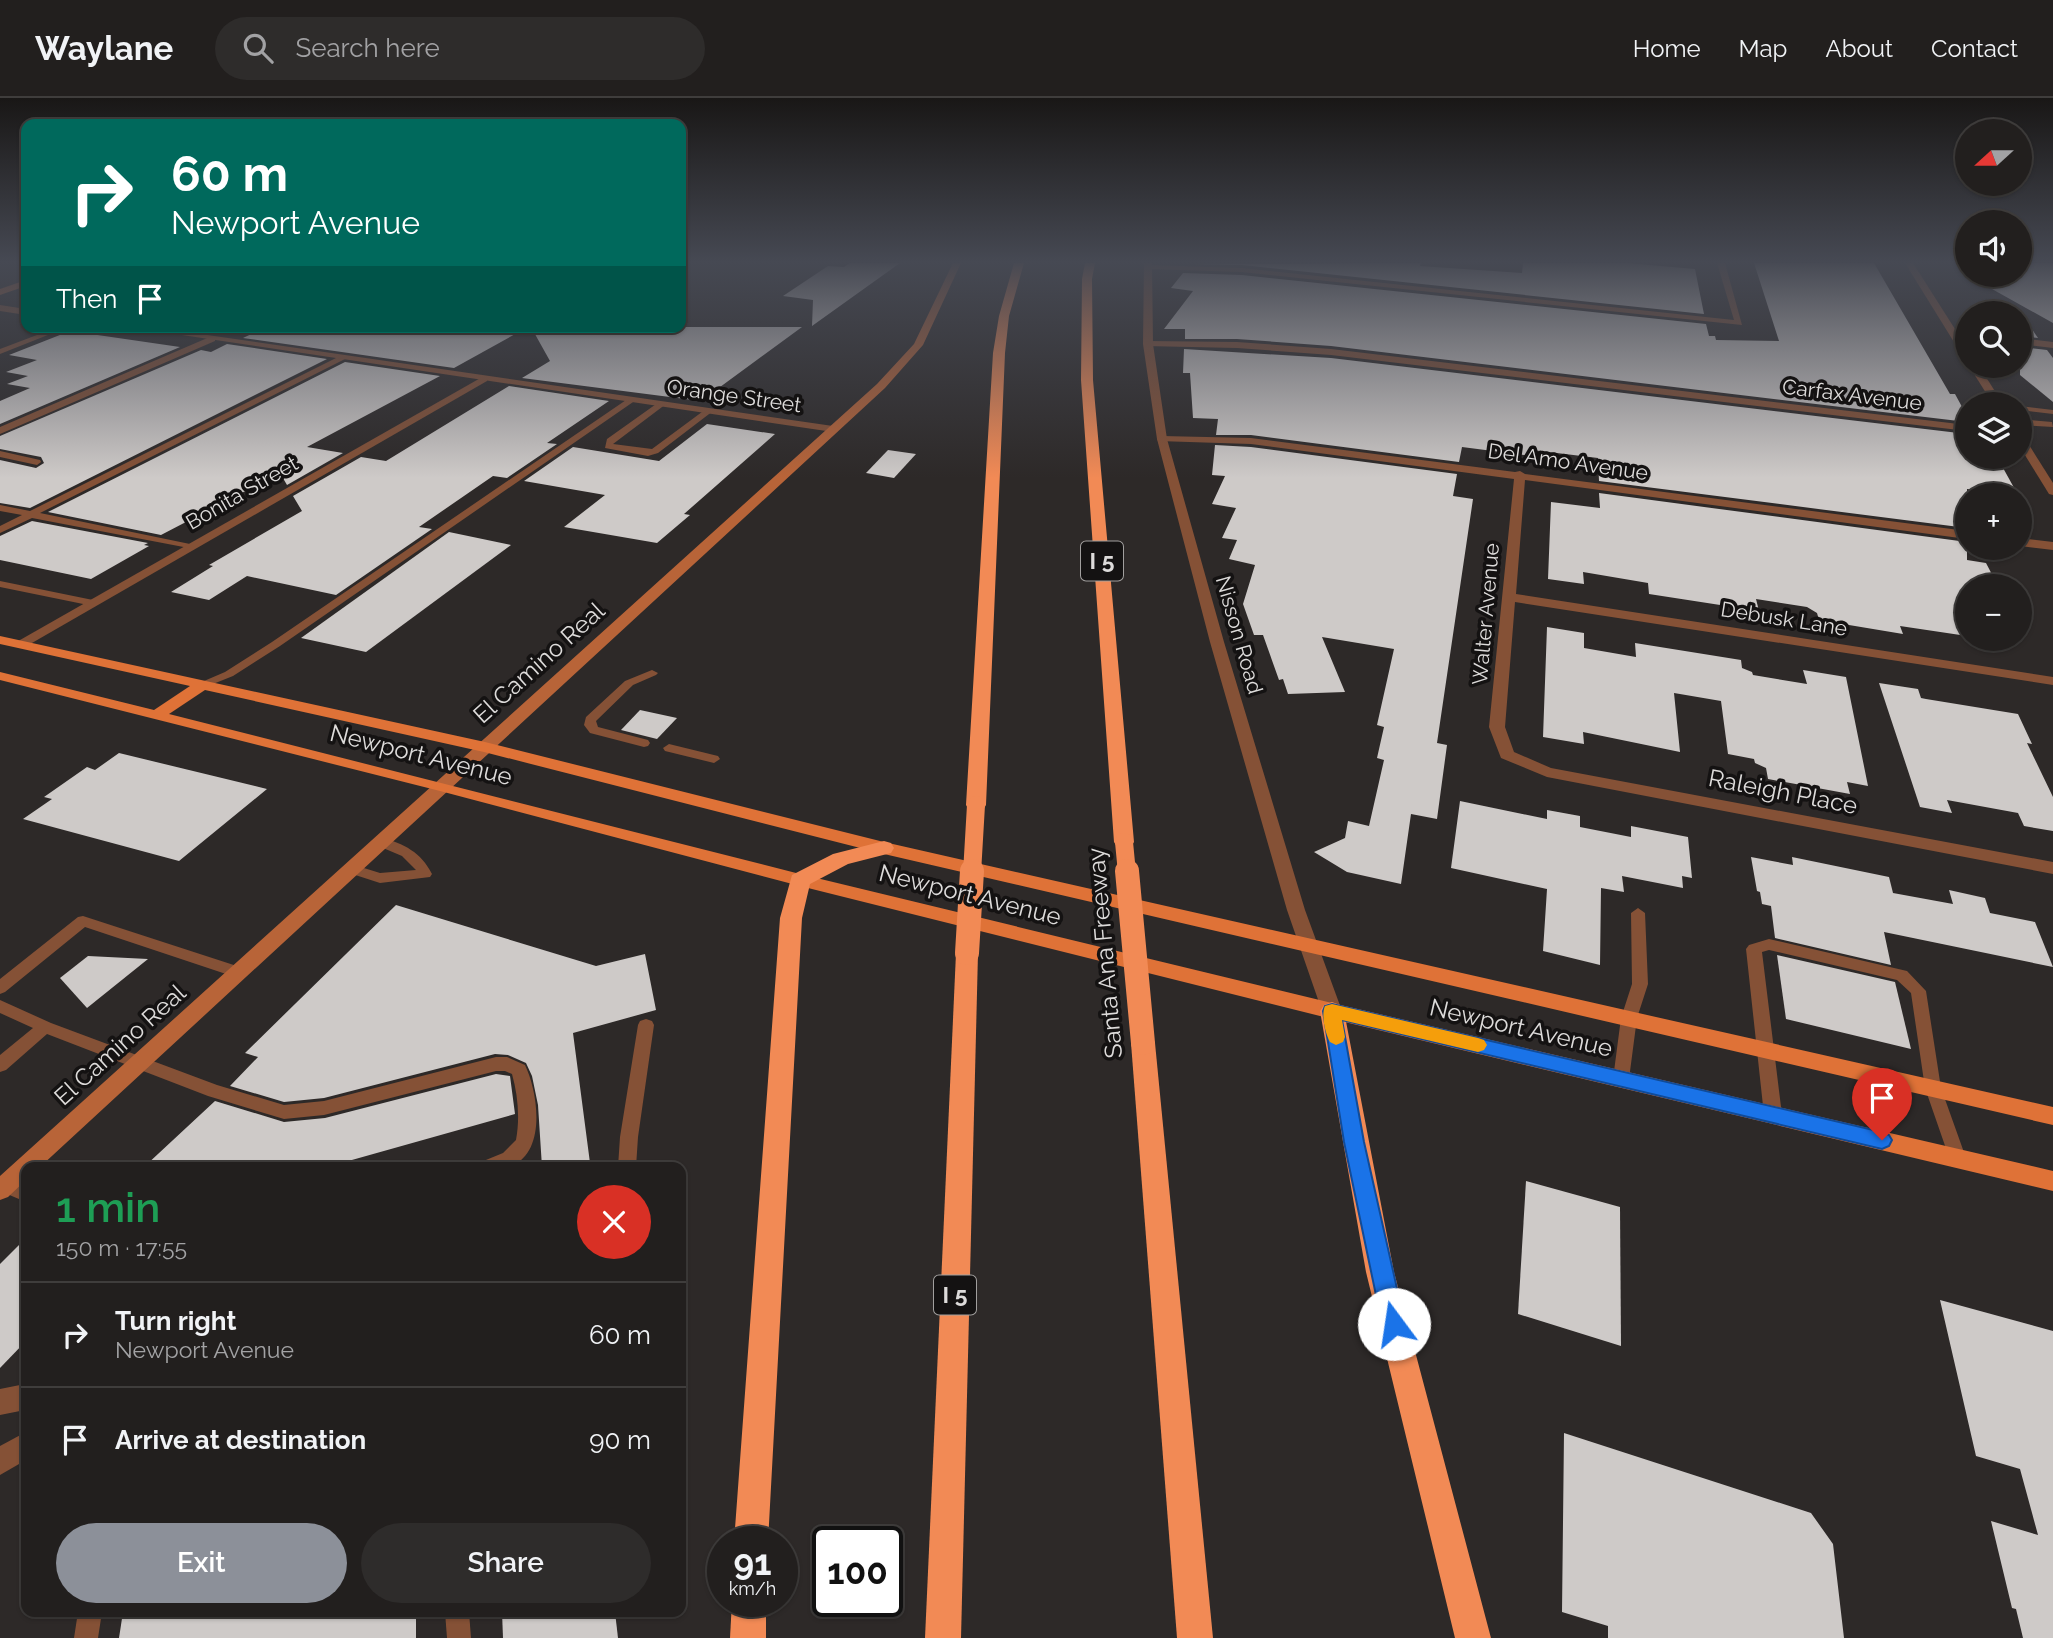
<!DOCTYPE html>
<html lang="en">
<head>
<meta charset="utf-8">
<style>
  body { margin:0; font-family:Raleway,sans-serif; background:#2e2c2b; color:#f1f3f6; height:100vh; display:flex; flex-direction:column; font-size:26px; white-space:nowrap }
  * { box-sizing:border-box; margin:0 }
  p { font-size:23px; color:#a2a2a4 }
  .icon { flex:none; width:38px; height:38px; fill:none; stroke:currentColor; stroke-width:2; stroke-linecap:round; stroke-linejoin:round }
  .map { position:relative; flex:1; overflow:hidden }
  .drawer { position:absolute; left:21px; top:1064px; width:665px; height:455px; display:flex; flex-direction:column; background:#221f1e; border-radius:14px; box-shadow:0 2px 5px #0004,0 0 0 2px #3f3d3c }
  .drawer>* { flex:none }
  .hud { position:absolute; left:21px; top:21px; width:665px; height:214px; border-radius:14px; box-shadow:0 2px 5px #0004,0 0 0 2px #3f3d3c; background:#00695c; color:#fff; overflow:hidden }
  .needle { width:46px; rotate:249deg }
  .tools { position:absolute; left:1955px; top:21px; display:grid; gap:14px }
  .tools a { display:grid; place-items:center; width:77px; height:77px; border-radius:50%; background:#221f1e; box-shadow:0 2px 5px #0004,0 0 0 2px #3f3d3c; font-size:35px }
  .speed { position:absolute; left:707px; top:1428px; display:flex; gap:14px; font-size:35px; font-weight:700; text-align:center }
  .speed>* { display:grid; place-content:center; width:91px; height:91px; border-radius:50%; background:#221f1e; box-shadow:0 2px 5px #0004,0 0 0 2px #3f3d3c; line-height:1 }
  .speed small { font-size:18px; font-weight:400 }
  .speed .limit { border:4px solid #111; border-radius:10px; background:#fff; color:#111 }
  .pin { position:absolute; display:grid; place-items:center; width:60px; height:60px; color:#fff; margin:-72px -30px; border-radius:50% 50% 50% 0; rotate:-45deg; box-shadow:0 0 7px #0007 }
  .pin .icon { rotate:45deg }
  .me { position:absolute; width:77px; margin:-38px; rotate:346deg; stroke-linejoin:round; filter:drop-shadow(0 0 5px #0008) }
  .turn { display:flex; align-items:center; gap:24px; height:147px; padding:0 35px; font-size:32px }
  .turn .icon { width:91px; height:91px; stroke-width:2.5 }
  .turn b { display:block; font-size:49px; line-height:60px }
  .then { display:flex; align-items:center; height:66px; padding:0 35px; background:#0003; gap:14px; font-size:26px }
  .round { display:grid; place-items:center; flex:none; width:74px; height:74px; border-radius:37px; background:#2e2c2b }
  .summary { display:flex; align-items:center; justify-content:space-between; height:119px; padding:0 35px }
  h1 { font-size:42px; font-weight:600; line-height:52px; color:#1e9e55 }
  .cta { display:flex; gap:14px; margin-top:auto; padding:14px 35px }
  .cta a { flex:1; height:80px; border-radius:42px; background:#8c9099; color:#fff; font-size:28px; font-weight:600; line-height:80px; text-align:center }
  .cta a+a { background:#2e2c2b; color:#f1f3f6 }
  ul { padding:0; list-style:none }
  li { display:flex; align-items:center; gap:21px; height:105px; padding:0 35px; border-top:2px solid #3f3d3c }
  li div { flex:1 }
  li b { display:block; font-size:26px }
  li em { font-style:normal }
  header { display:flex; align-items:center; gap:42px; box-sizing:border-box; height:98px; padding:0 35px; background:#221f1e; border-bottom:2px solid #3f3d3c }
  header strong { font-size:33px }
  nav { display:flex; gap:38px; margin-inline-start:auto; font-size:24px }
  .search { width:490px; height:63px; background:#2e2c2b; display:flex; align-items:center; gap:18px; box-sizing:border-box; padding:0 24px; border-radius:38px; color:#a2a2a4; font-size:26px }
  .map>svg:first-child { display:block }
  .building { fill:#cecac8 }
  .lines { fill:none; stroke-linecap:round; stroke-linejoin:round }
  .service { fill:#855136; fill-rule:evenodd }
  .minor { fill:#855136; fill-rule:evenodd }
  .tertiary { fill:#855136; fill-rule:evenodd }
  .secondary { fill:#b86438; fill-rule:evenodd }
  .primary { fill:#df7237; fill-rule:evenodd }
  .motorway { fill:#f28a55; fill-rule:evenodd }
  .motorway-bridge-far1 { stroke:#f28a55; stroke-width:18 }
  .motorway-bridge { stroke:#f28a55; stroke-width:24 }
  .route { fill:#1a73e8; stroke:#114b97; stroke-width:2 }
  .slow { fill:#f59e0b }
  .labels { text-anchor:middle; stroke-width:7; stroke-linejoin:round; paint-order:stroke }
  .far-street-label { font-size:21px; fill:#dddbda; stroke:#141212 }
  .shield { fill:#141212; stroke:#a19f9e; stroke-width:2 }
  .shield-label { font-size:23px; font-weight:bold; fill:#dddbda }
  .street-label { font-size:24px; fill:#dddbda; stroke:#141212 }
</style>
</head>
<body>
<header>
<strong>Waylane</strong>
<div class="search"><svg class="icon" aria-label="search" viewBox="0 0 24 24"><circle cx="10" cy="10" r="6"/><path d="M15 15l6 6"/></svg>Search here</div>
<nav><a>Home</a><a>Map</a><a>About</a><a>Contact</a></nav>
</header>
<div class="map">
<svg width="2053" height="1540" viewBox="0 0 2053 1540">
  <rect width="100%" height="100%" fill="#2d2928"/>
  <g class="building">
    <polygon points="850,165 900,165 812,228 813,202 783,198 828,168 844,169"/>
    <polygon points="1421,165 1420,168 1522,175 1523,165 1627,165 1695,171 1704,216 1242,167 1190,166"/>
    <polygon points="1754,165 1874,165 1950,296 1955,296 1967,318 1967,324 1331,248 1237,241 1185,241 1185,231 1164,231 1193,193 1171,190 1183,175 1242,177 1706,226 1709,238 1715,238 1716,242 1779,243"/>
    <polygon points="2020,165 2053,165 2053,225 1967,177 2020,177"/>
    <polygon points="2020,214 2038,240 2020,238"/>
    <polygon points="266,229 528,229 454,270 243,240"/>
    <polygon points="531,229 802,229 701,303 522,280 550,263"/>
    <polygon points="70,233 180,249 0,326 0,303 30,290 7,286 28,278 6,274 37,262 9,257"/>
    <polygon points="227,246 327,261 30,410 0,405 0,362 36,370 44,365 41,359 0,351 0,338 201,252 211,254"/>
    <polygon points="2020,249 2047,252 2053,260 2053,304 2020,277"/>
    <polygon points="1184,251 1331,260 1967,336 1967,359 1997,359 2018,397 1967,391 1967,430 1599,383 1598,360 1532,352 1531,358 1462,349 1459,364 1251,337 1216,337 1218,321 1193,320 1190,275 1183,275"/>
    <polygon points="345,264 440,278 307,349 343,355 287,387 280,375 161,437 48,414"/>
    <polygon points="509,288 609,303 547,345 557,346 507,380 493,378 419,429 432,431 336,497 247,478 209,502 171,494 213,468 209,467 302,413 293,398 361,359 386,363"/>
    <polygon points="707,326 775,336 684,416 690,417 657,445 564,429 605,397 524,383 573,349 659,363"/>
    <polygon points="1215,347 1251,349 1457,376 1453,398 1473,401 1437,645 1447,647 1437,721 1411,716 1401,786 1347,774 1314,754 1345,740 1348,723 1369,728 1384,662 1377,660 1384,629 1377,627 1394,551 1322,539 1345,594 1288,596 1283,581 1279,582 1263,537 1254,537 1243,506 1255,467 1229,461 1237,442 1222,440 1236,410 1212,406 1225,378 1212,377"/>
    <polygon points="888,352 916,356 894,380 866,375"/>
    <polygon points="1599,395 1967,444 1967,462 1986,465 1998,488 1967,487 1967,538 1900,528 1903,536 1819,522 1817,515 1807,509 1756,501 1759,513 1649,496 1648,485 1583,474 1584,486 1548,481 1551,404 1600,410"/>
    <polygon points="32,423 148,445 144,447 149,448 91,481 0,462 0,438"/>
    <polygon points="449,434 511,447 366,554 301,540"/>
    <polygon points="1547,529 1584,535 1584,550 1636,559 1635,545 1741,562 1742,570 1752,574 1753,577 1807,586 1803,572 1846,579 1868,688 1847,684 1850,696 1768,681 1766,670 1755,665 1754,661 1728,656 1721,603 1674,595 1680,654 1583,634 1584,646 1543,639"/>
    <polygon points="1879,585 1918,591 1921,600 1926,601 2018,616 2032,646 2027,645 2053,699 2053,733 2024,728 2018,715 1947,702 1952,715 1920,709"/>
    <polygon points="640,612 677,620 657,641 621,632"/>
    <polygon points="119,655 267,691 179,763 23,721 52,701 44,699 87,669 95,672"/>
    <polygon points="1460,703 1547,721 1547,712 1580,718 1580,729 1631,739 1631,728 1688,739 1692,780 1682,778 1683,790 1622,778 1624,794 1601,790 1600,867 1543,853 1547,791 1451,770"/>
    <polygon points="1751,759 1793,767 1792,759 1889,779 1893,795 1953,806 1949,792 1985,800 1990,815 2035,824 2053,869 1884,834 1891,867 1775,840 1771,808 1762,806 1760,794 1757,793"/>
    <polygon points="396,807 596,868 645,856 656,912 573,935 590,1065 577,1069 542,1069 538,1007 532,978 526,965 508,957 495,956 324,1000 284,1004 230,988 258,959 245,955"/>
    <polygon points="1777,857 1895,884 1911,951 1786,921"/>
    <polygon points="88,858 148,861 87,910 60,880"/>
    <polygon points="496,976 510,978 515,1016 327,1069 144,1069 215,1003 284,1024 325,1020"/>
    <polygon points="1526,1083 1620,1109 1621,1248 1518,1216"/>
    <polygon points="26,1140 26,1243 0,1270 0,1166"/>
    <polygon points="1940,1202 2053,1233 2053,1540 2023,1540 2016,1511 2012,1510 1991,1423 2038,1437 2020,1371 1976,1358"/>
    <polygon points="1564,1335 1811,1415 1833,1446 1844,1540 1608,1540 1608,1528 1562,1514"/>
    <polygon points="123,1514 416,1514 416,1540 119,1540"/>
    <polygon points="502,1514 615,1514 618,1540 503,1540"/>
  </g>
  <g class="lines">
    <g class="service">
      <polygon points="58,229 68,229 0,256 0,251"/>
      <polygon points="340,258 347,260 40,415 190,446 194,447 194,451 32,420 0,435 0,428 22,417 0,413 0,407 30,413"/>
      <polygon points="629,300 636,302 280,548 233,578 203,590 197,586 225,574 272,544"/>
      <polygon points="659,304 666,306 613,346 652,351 706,311 713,313 658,355 648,358 605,350 607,341"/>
      <polygon points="2020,308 2053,312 2053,316 2020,312"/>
      <polygon points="2020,321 2052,324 2053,329 2020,327"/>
      <polygon points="0,353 40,362 41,364 37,367 0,359"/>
      <polygon points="0,483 93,502 98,505 93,508 0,489"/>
      <polygon points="652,572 658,575 656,577 633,587 596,623 598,629 648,642 650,645 648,648 644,649 590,635 584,627 586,619 625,583"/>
      <polygon points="669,646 718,658 720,661 714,665 665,653 663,650"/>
      <path d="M381 739C404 746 421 754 432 776L430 779 380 785 346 774 344 771 346 768 351 766 380 775 416 772 402 758 376 747 374 744Z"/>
      <polygon points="1638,810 1645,815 1648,886 1637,920 1629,981 1627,986 1621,988 1615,986 1613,981 1621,920 1632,886 1631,815"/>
      <polygon points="83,818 243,870 246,874 243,878 238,880 85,829 5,894 0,896 0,881 78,819"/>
      <polygon points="1769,841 1907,873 1926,893 1941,990 1966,1060 1963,1065 1957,1068 1951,1065 1925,990 1911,895 1897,882 1769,852 1762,854 1782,1017 1779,1022 1773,1024 1767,1022 1764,1017 1746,851 1749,847"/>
      <path d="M0 902 51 925 217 987 284 1007 324 1003 496 959H507L525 967C538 994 547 1054 511 1068 502 1071 489 1069 478 1069L481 1064 503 1055 516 1042C520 1021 518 997 512 976L505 973H496L324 1017 284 1021 208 998 47 936 6 972 0 974V957L33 930 0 915Z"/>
      <polygon points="646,921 652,923 654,927 638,1039 636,1069 618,1069 620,1039 638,927 640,923"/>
      <polygon points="5,1079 26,1088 26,1104 0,1093 0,1081"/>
      <polygon points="78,1514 102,1514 98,1540 74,1540"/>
      <polygon points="445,1514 469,1514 471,1540 447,1540"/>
    </g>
    <g class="minor">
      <polygon points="1717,165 1725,165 1742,227 1242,174 1148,171 1144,169 1148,167 1242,170 1734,222"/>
      <polygon points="1950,234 1967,234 1967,240 1950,238"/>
      <polygon points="212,238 215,239 215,243 0,336 0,329"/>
      <polygon points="2020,240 2053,244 2053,250 2020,246"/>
      <polygon points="1148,243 1237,244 1331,251 1967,327 1967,333 1331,257 1237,250 1145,248 1145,244"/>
      <polygon points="484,278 487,279 487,283 25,549 20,550 13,546"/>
      <polygon points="1162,338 1251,340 1515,374 1520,373 1525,376 1967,433 1967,441 1525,382 1516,496 2053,579 2053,587 1515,504 1505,629 1514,654 1551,670 2053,764 2053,776 1547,679 1501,660 1489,629 1514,381 1251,346 1158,343 1157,341"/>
      <polygon points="2020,440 2053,444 2053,452 2020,448"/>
      <polygon points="20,1287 26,1289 26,1315 20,1313 0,1317 0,1291"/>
      <polygon points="26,1334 26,1362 0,1377 0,1348"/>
    </g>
    <g class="tertiary">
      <polygon points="1144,165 1152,165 1153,246 1167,341 1224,544 1305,812 1342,913 1339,918 1332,921 1325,918 1322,913 1287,812 1210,544 1157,341 1143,246"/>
      <polygon points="1905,165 1913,165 1967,250 1967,260 1962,257"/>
      <polygon points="0,207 26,211 26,217 0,213"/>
      <polygon points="128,229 152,229 833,328 838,331 833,334"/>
      <polygon points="1969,268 1979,268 2003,306 1993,306"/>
      <polygon points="2020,338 2024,339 2053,385 2053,397 2049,396 2020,349"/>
    </g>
    <g class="secondary">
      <polygon points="953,165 961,165 923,247 885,290 40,1069 26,1069 26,1082 8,1099 0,1102 0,1078 877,286 914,246"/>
      <polygon points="26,182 26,188 0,197 0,191"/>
    </g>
    <polygon class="primary" points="0,538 485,644 884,744 2053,1009 2053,1027 884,756 484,654 205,592 169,616 800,776 1332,905 2053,1073 2053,1093 1332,921 800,788 440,693 0,582 0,574 154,612 190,588 0,546"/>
    <g class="motorway">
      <polygon points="1014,165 1024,165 1009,218 1005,255 986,707 983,712 969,712 966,707 993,255 999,218"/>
      <polygon points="1085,165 1095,165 1092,181 1093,282 1134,744 1131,749 1117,749 1114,744 1081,282 1082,181"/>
      <polygon points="884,743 891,745 894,750 891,755 848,766 810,786 802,820 768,1444 734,1444 780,820 792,777 833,756"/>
      <polygon points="967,847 975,849 978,855 961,1540 925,1540 956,855 959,849"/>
      <polygon points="1332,904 1340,907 1344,913 1394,1174 1491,1540 1455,1540 1366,1174 1320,913 1324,907"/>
      <polygon points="1143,935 1152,938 1155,945 1213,1540 1177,1540 1131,945 1134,938"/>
      <polygon points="732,1503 766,1503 766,1540 730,1540"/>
    </g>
    <g class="motorway-bridge-far1">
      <polyline points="1124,744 1127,775"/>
      <polyline points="972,775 976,707"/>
    </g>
    <g class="motorway-bridge">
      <polyline points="1127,773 1143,945"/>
      <polyline points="967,855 972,773"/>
    </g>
  </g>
  <linearGradient id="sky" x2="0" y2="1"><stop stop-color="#191716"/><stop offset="0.43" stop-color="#464953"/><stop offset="1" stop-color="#464953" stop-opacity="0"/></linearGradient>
  <rect width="2053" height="380" fill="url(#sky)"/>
  <polygon class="route" points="1332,906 1882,1034 1889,1037 1892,1042 1889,1048 1882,1051 1342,922 1364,1044 1405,1226 1401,1234 1394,1237 1386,1234 1382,1226 1344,1044 1323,913 1325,908"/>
  <path class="slow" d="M1332 906 1478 940 1484 942 1487 947 1484 952 1478 954 1342 922 1345 939 1343 944 1336 947 1330 944C1325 935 1321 917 1325 908Z"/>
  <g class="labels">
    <g class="far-street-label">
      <text transform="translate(1852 297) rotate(7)" y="7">Carfax Avenue</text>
      <text transform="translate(734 298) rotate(8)" y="7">Orange Street</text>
      <text transform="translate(1568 364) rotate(8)" y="7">Del Amo Avenue</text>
      <text transform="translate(242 395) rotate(-30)" y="7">Bonita Street</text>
      <text transform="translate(1486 516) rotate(-85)" y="7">Walter Avenue</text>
      <text transform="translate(1784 521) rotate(9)" y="7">Debusk Lane</text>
      <text transform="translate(1239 537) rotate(74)" y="7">Nisson Road</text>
    </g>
    <g class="shield">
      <rect x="1081" y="443.5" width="42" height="39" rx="5"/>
      <rect x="934" y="1177.5" width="42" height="39" rx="5"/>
    </g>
    <g class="shield-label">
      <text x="1102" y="471">I 5</text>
      <text x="955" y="1205">I 5</text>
    </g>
    <g class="street-label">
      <text transform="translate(539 565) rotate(-42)" y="8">El Camino Real</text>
      <text transform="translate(421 657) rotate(14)" y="8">Newport Avenue</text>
      <text transform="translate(1783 694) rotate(11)" y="8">Raleigh Place</text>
      <text transform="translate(970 797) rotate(14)" y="8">Newport Avenue</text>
      <text transform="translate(1105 855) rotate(-95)" y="8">Santa Ana Freeway</text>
      <text transform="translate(1521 930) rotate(13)" y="8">Newport Avenue</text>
      <text transform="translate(120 947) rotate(-42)" y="8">El Camino Real</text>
    </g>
  </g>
</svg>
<div class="tools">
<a><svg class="needle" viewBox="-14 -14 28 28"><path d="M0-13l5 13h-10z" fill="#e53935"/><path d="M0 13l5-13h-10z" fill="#a2a2a4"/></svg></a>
<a><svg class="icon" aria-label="sound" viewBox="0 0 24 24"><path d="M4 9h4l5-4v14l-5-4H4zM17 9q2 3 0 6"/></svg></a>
<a><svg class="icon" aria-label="search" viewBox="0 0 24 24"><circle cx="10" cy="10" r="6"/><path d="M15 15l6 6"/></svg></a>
<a><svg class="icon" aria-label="layers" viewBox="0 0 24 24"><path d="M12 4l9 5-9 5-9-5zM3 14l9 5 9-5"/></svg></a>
<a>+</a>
<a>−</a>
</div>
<div class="speed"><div>91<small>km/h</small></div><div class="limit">100</div></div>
<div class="pin" style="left:1882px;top:1042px;background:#d93025"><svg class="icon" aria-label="arrive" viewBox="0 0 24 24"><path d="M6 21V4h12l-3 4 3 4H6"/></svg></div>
<svg class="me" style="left:1394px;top:1226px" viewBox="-20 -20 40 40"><circle r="19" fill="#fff"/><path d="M0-13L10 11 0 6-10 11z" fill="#1a73e8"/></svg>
<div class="hud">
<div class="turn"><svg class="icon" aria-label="right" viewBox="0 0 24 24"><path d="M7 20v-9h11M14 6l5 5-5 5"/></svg><div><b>60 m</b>Newport Avenue</div></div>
<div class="then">Then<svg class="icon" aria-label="arrive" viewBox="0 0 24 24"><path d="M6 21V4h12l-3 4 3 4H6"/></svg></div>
</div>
<section class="drawer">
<div class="summary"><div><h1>1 min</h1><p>150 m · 17:55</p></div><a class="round" style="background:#d93025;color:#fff"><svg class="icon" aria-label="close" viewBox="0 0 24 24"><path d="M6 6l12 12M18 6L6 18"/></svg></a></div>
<ul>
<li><svg class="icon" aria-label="right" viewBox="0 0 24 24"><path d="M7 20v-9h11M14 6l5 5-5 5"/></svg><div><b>Turn right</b><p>Newport Avenue</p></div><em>60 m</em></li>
<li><svg class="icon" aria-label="arrive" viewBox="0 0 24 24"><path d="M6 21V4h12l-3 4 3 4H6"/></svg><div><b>Arrive at destination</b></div><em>90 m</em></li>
</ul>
<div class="cta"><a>Exit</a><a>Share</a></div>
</section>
</div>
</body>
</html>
